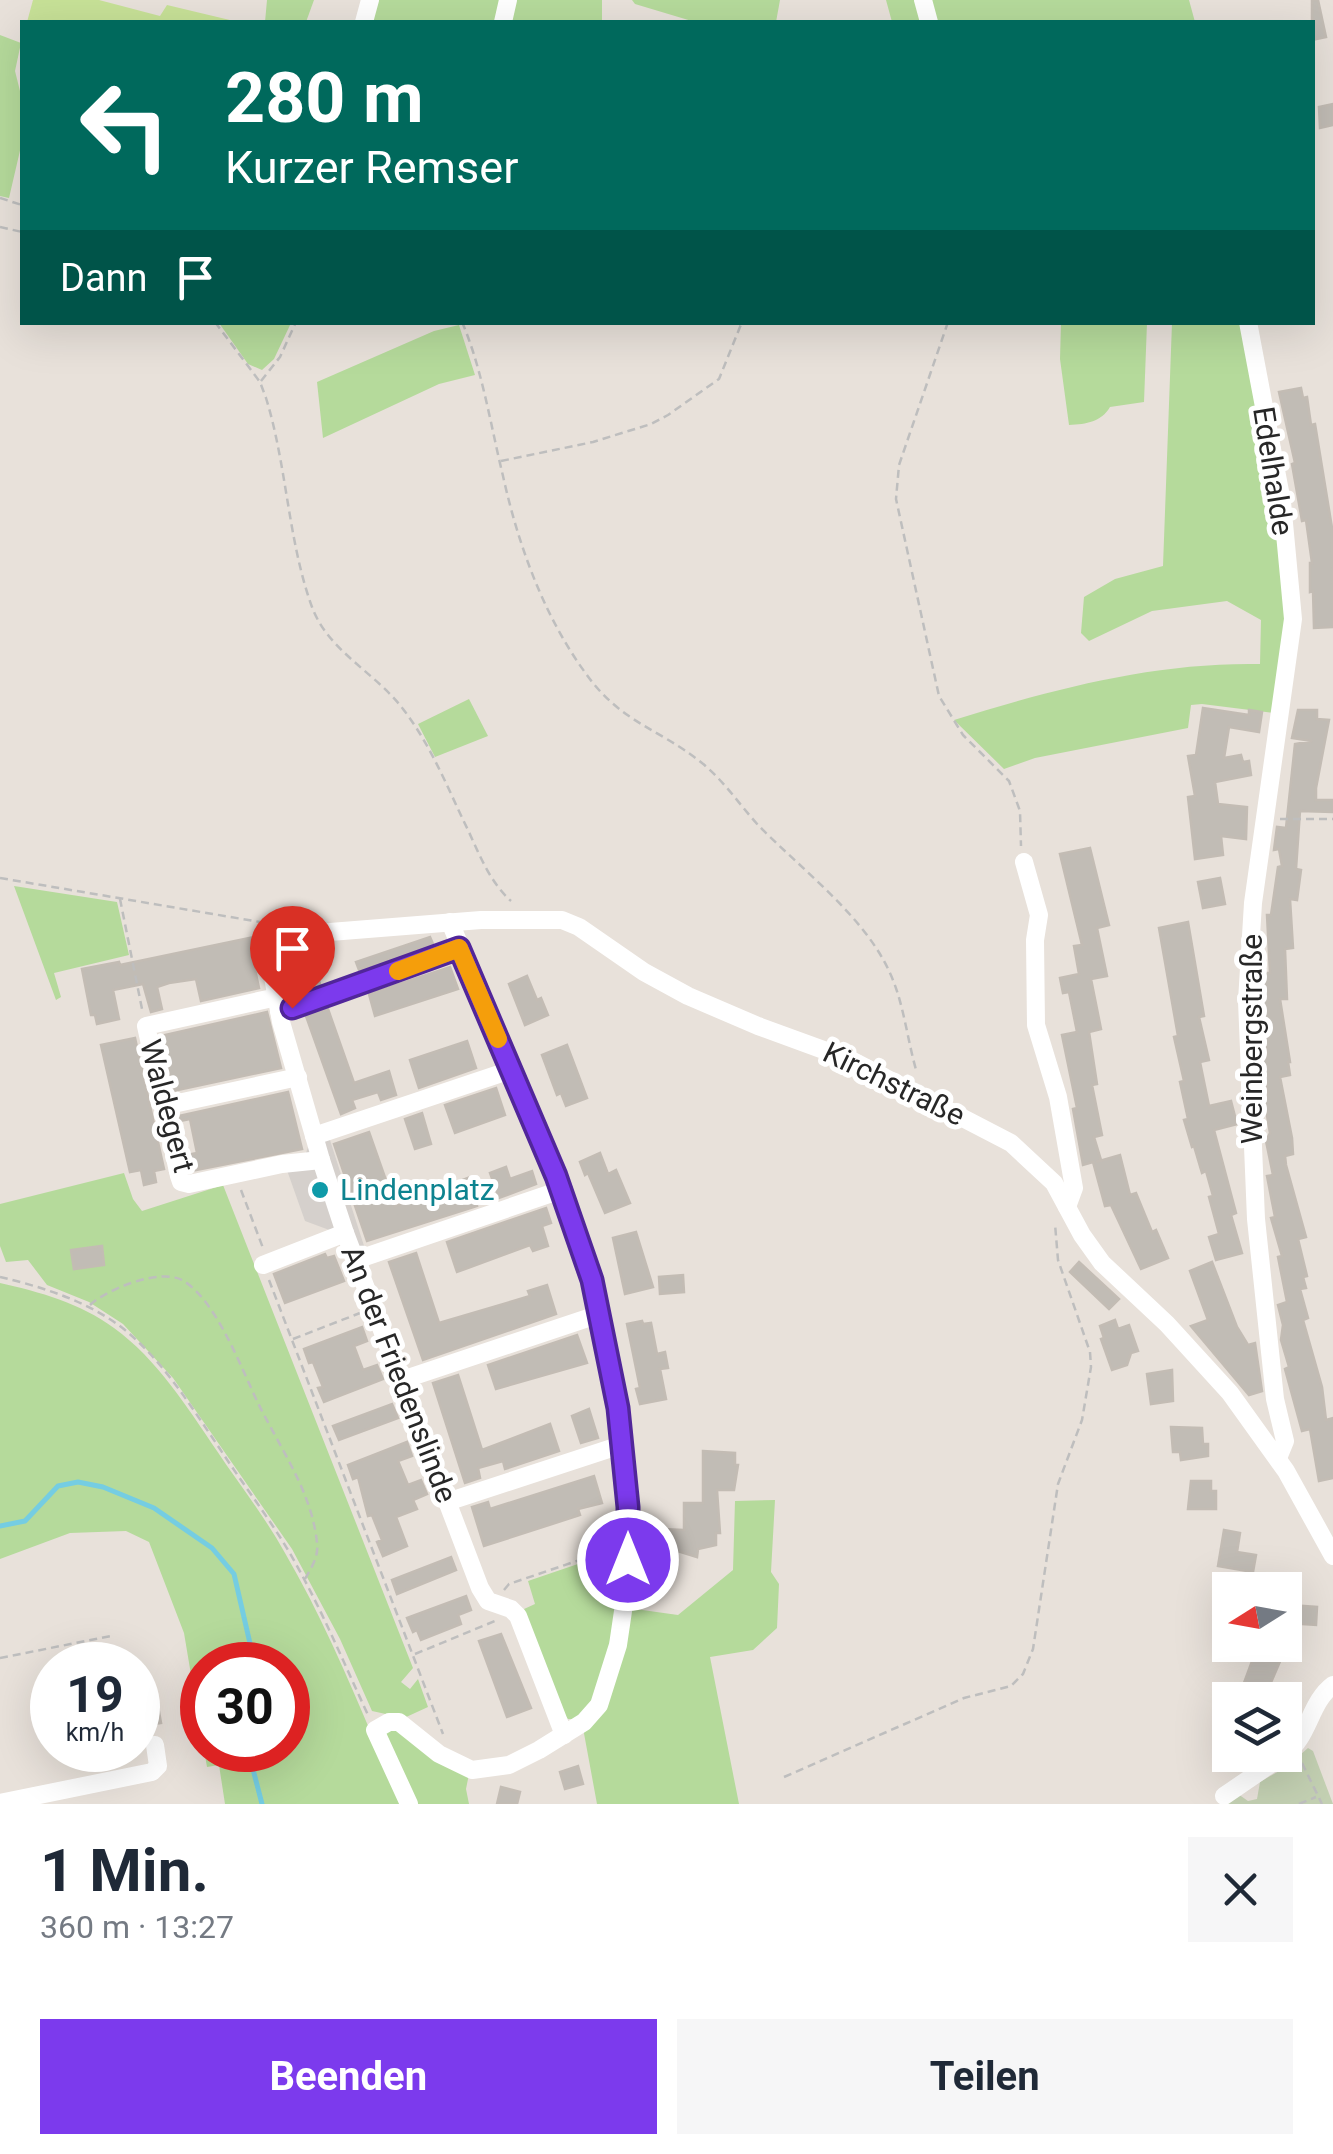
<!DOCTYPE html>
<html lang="de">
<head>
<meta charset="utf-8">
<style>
  body { margin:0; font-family:Roboto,sans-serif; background:#f6f6f7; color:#1f2937; height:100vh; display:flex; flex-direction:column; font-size:38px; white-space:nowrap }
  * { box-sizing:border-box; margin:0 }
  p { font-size:32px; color:#747a83 }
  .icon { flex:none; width:55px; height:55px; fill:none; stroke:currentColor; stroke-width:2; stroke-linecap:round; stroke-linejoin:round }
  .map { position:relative; height:1804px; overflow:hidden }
  .drawer { display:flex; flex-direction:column; background:#fff; flex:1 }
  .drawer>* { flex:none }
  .hud { position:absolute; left:20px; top:20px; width:1295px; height:305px; border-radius:0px; box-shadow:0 10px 40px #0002; background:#00695c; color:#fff; overflow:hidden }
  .needle { width:65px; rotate:259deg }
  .controls { position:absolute; left:1212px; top:1572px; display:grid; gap:20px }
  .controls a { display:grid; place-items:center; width:90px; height:90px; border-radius:0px; background:#fff; box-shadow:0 10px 40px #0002; font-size:50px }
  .speed { position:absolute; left:30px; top:1642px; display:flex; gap:20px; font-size:50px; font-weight:700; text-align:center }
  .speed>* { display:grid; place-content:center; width:130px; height:130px; border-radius:50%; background:#fff; box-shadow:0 10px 40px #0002; line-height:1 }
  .speed small { font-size:25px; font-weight:400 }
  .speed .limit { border:15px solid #d22; background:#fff; color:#111 }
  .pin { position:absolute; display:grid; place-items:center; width:85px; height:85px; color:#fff; margin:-102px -42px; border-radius:50% 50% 50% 0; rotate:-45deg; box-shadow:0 0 10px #0007 }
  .pin .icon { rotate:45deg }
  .me { position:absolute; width:110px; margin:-55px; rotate:0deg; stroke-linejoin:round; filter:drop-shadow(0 0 8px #0008) }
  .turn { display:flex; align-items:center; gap:35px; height:210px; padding:0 40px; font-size:45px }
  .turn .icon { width:130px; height:130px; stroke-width:2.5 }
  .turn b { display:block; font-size:70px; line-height:85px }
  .then { display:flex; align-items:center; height:95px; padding:0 40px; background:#0003; gap:20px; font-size:38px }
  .round { display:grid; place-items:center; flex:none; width:105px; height:105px; border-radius:0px; background:#f6f6f7 }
  .head { display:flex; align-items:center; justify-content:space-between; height:170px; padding:0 40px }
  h1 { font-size:60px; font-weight:700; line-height:75px }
  .action { display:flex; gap:20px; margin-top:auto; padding:20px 40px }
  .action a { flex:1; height:115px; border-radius:0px; background:#7c3aed; color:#fff; font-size:40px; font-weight:700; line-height:115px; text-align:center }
  .action a+a { background:#f6f6f7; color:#1f2937 }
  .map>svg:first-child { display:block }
  .green { fill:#b5da9b }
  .cemetery { fill:#c3d0b2 }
  .pitch { fill:#c7e197 }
  .plaza { fill:#d5d0cc }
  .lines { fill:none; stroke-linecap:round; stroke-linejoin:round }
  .stream { stroke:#75cde2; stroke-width:5 }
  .building { fill:#c1bcb5; stroke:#c3bcb4; stroke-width:2.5 }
  .path { stroke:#bebebe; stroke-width:2.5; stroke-dasharray:8 5; stroke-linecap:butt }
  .minor { stroke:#fff; stroke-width:18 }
  .route-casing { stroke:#51269a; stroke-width:25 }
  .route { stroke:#7c3aed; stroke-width:18 }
  .slow { stroke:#f59e0b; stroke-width:18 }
  .culture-dot { fill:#0f9aa8; stroke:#fff; stroke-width:4 }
  .labels { text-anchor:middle; stroke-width:10; stroke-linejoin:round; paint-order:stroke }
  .street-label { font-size:30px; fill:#272727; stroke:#fff }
  .culture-label { font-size:30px; fill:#0d838f; stroke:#fff; text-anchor:start }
</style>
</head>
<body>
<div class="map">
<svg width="1333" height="1804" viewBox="0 0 1333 1804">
  <rect width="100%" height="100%" fill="#e8e1da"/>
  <g class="green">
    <polygon points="267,0 314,0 306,22 265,22"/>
    <polygon points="373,0 505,0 500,22 368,22"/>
    <polygon points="512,0 602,0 602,22 508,22"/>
    <polygon points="632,0 780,0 776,22 695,22 635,4"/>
    <polygon points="886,0 1189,0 1195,22 892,22"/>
    <polygon points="0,35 21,43 15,71 22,99 22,142 9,198 0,196"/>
    <polygon points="219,323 291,323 274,359 262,370 248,364"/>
    <path d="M1061 323H1147L1144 402 1110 407C1101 422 1087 424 1069 425L1060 359Z"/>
    <path d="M1172 323H1244L1268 452 1256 456 1260 474 1273 473 1288 615 1273 713 1202 704 1191 705 1188 728 1035 758 1004 769 954 720C1053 689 1155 662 1260 664L1261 620 1227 601 1152 611 1089 641 1081 633 1084 597 1115 579 1163 566Z"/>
    <polygon points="459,325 475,375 439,384 323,438 317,382 434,331"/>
    <polygon points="469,699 488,736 435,757 418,724"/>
    <polygon points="14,886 117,902 129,955 54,973 61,997 56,1000"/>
    <polygon points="124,1173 133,1199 142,1211 223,1185 413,1668 401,1682 410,1689 418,1679 428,1707 404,1718 372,1711 340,1639 292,1549 173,1378 123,1324 89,1302 47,1285 28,1260 6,1262 0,1246 0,1204"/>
    <path d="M0 1283C40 1292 80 1303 114 1328 157 1359 187 1407 217 1451 239 1484 265 1517 285 1553 320 1613 347 1676 374 1740L391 1727 469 1774 466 1789 469 1804H225L219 1765 207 1767 204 1750H288V1665H202V1740L184 1633 149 1542 126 1531 70 1533 0 1559Z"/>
    <polygon points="775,1500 771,1572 779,1584 777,1628 753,1650 710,1657 739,1804 597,1804 583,1728 628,1608 678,1615 733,1570 735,1501"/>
    <polygon points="619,1550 623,1578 599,1694 575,1719 568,1719 558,1709 524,1609 535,1604 528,1581"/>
  </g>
  <polygon class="cemetery" points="1308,1748 1313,1751 1333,1804 1219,1804 1238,1794 1248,1801 1257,1799 1260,1782 1286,1767"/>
  <polygon class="pitch" points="33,0 99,0 160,16 167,5 234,21 27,22"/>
  <polygon class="plaza" points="329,1137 366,1252 343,1246 332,1231 305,1221 283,1159 306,1153 309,1144"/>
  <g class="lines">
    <g class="stream">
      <polyline points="0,1526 25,1521 58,1486 78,1482 103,1487 154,1508 212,1548 234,1574 255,1665"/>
      <polyline points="248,1750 262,1804"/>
    </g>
  </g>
  <g class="building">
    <polygon points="1312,0 1318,0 1326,37 1312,40"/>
    <polygon points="1333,104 1333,125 1320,128 1319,107"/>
    <polygon points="1301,388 1303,398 1307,397 1311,425 1315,424 1332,528 1333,627 1314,628 1313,591 1310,592 1310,563 1312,563 1306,520 1302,521 1292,464 1295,463 1279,392"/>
    <polygon points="1203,708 1249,715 1249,710 1262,712 1259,732 1229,727 1224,758 1241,755 1243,762 1249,761 1251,775 1215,782 1218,804 1247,807 1246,839 1221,836 1223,855 1195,859 1188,797 1195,796 1188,756 1196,755"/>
    <polygon points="1298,710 1317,710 1317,719 1329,720 1316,788 1316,800 1333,800 1333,812 1300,811 1296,869 1301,870 1297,900 1290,899 1293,948 1285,949 1287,999 1280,999 1290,1062 1288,1062 1290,1075 1280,1077 1292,1138 1293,1154 1285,1156 1286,1165 1306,1237 1298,1239 1307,1276 1303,1277 1306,1288 1300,1289 1308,1318 1303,1320 1322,1387 1326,1420 1333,1418 1333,1478 1319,1481 1310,1429 1302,1431 1285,1369 1289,1367 1281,1340 1283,1325 1278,1305 1287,1302 1278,1257 1282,1256 1271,1218 1275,1217 1267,1176 1273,1175 1266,1141 1270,1133 1264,1098 1268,1094 1262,1056 1267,1055 1261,1019 1261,973 1270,973 1267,915 1271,915 1278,867 1282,866 1279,849 1274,850 1277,827 1286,828 1295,744 1312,741 1292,738"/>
    <polygon points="1090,848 1109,925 1097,928 1107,976 1091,979 1101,1029 1089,1032 1097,1084 1092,1085 1102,1135 1094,1137 1101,1160 1096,1162 1120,1155 1130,1195 1136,1193 1152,1232 1156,1230 1168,1258 1141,1269 1111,1205 1105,1206 1093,1162 1083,1165 1073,1109 1077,1108 1062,1035 1077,1032 1069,992 1063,993 1060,978 1079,974 1074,946 1082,945 1060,854"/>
    <polygon points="1220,878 1225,904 1203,908 1198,882"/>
    <polygon points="1188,922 1204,1016 1199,1017 1209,1060 1200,1062 1209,1106 1231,1101 1237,1124 1214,1130 1236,1213 1231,1215 1242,1253 1216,1260 1209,1237 1219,1234 1209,1197 1213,1196 1206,1171 1202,1173 1194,1146 1192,1147 1184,1120 1188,1119 1180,1082 1184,1081 1174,1037 1178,1036 1159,928"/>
    <polygon points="254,937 257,959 253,960 259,988 201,1001 196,979 169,983 157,987 162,1009 151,1012 143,984 113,990 119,1019 97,1024 95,1015 91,1015 82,969 119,962 120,965"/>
    <polygon points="430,937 433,944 359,970 356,962"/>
    <polygon points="315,965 320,984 296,992 292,972"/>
    <polygon points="450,967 458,989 375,1016 369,994"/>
    <polygon points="527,976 537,1000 541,998 548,1015 525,1025 509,984"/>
    <polygon points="328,1009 354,1083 389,1071 396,1095 381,1100 378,1092 352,1100 355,1108 341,1114 306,1016"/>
    <polygon points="267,1012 281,1068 173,1091 161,1036"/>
    <polygon points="135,1038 164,1169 154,1171 156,1182 144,1185 141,1170 130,1172 101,1045"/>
    <polygon points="467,1041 476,1068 419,1088 410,1060"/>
    <polygon points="567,1045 587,1098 566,1106 561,1093 557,1095 542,1055"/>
    <polygon points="496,1088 505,1115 455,1133 445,1105"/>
    <polygon points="288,1092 302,1149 191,1171 187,1155 197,1153 190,1119 180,1121 179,1116"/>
    <polygon points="422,1113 431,1144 415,1149 405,1119"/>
    <polygon points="369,1132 395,1206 454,1187 452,1184 468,1178 477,1206 367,1241 334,1144"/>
    <polygon points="600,1153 608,1174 616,1170 630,1203 605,1213 588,1173 585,1175 580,1162"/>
    <polygon points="506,1167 510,1179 532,1171 536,1184 499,1198 490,1173"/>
    <polygon points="546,1208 551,1223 542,1226 548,1246 533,1251 530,1245 457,1272 447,1242"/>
    <polygon points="636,1232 653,1287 625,1294 613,1238"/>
    <polygon points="102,1246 104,1265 74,1269 71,1250"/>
    <polygon points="416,1253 439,1323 530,1296 528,1291 547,1285 556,1314 423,1360 389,1262"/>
    <polygon points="325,1254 327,1258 334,1256 344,1281 285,1303 274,1274"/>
    <polygon points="1079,1262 1119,1299 1109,1309 1070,1272"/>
    <polygon points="1212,1262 1237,1327 1248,1345 1255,1343 1262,1391 1249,1395 1191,1326 1208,1320 1190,1271"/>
    <polygon points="683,1275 684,1292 660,1294 659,1277"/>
    <polygon points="1115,1320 1118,1329 1129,1325 1138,1351 1131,1353 1127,1365 1112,1370 1101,1339 1104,1338 1100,1326"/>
    <polygon points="642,1321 643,1324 651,1323 657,1354 665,1352 668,1368 660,1369 666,1399 640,1404 636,1389 640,1388 627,1324"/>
    <polygon points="362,1327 367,1341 354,1346 363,1370 377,1365 383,1379 324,1402 318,1388 323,1387 313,1362 309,1363 304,1349"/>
    <polygon points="577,1335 587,1363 496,1389 488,1365"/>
    <polygon points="1172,1370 1173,1401 1151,1404 1147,1374"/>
    <polygon points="458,1375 482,1450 550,1424 559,1451 505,1469 503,1461 478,1468 480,1478 465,1483 433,1383"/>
    <polygon points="392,1404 398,1418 339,1440 333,1426"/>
    <polygon points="589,1409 598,1438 581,1443 572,1416"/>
    <polygon points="1171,1427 1202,1428 1203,1444 1208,1444 1208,1456 1181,1460 1180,1452 1173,1452"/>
    <polygon points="407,1442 412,1456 398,1461 408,1485 421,1480 427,1494 413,1500 417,1509 396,1517 407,1546 383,1556 377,1542 382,1540 372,1515 368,1516 358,1477 353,1479 348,1465"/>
    <polygon points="703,1451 735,1453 735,1465 738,1465 734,1490 717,1490 720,1533 716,1533 716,1545 698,1549 697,1557 655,1544 654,1558 640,1557 640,1528 684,1530 684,1503 703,1503"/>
    <polygon points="594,1476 602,1503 578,1509 580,1515 484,1546 472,1507 488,1502 490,1509"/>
    <polygon points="1191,1481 1211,1481 1211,1491 1216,1491 1216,1509 1188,1509"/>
    <polygon points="1224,1530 1240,1533 1237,1552 1256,1555 1253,1572 1218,1566"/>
    <polygon points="451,1557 456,1570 397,1594 392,1580"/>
    <polygon points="466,1596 471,1610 458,1615 461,1624 421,1640 417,1630 413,1632 407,1618"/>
    <polygon points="1290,1605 1317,1607 1316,1625 1288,1623"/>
    <polygon points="501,1634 531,1708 507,1717 479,1641"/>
    <polygon points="1258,1645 1287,1645 1264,1699 1241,1691"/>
    <polygon points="155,1689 161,1723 141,1726 138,1692"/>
    <polygon points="578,1766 583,1784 565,1789 560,1772"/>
    <polygon points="501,1787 520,1792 517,1804 497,1804"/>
  </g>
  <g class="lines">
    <g class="path">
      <polyline points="0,198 22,205"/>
      <polyline points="0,227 22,232"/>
      <path d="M215 322 260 382 266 398C287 466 288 541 312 607 328 651 376 673 403 709 431 745 448 789 468 830 480 856 490 882 511 901"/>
      <path d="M462 322C482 368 491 427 503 476 518 544 543 614 584 671 620 723 657 727 702 763 724 781 739 804 758 825 800 868 864 916 889 971 904 1002 907 1040 917 1073"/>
      <polyline points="948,322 899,465 896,499 939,696 963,735 1009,781 1020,811 1021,846"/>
      <polyline points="261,381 280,357 296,322"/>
      <polyline points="501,461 593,442 651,424 668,415 719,379 742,322"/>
      <polyline points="1280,819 1333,819"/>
      <polyline points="0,878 260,922"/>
      <polyline points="120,899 142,1009"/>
      <polyline points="241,1190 263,1248"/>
      <path d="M0 1277C43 1287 90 1302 125 1330 164 1362 192 1408 220 1449 242 1483 267 1515 288 1550 319 1603 342 1659 368 1715"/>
      <polyline points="269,1280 443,1734"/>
      <path d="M90 1305C107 1289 160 1268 182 1280 216 1299 242 1370 258 1403 280 1448 312 1492 317 1543 319 1557 311 1568 305 1579"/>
      <polyline points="293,1339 360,1313"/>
      <polyline points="504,1590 509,1584 612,1549"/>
      <polyline points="415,1654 495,1621"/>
      <polyline points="0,1658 111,1636"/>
      <polyline points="1302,1763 1322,1804"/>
      <polyline points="784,1777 964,1698 1011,1686 1023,1674 1033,1649 1058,1484 1082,1420 1091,1367 1090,1352 1058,1260 1055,1224"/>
      <polyline points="1299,1804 1316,1797"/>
    </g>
    <g class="minor">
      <polyline points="923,0 929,22"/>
      <polyline points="364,22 370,0"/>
      <polyline points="503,22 508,0"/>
      <polyline points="1248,322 1282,502 1293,619 1253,903 1247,1001 1256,1219 1275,1399 1285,1441 1278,1458"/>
      <polyline points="1024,862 1039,915 1035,940 1036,1025 1058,1097 1074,1188 1067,1207"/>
      <polyline points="277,997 146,1026 179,1176 181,1182 189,1184 282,1164 321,1160"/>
      <polyline points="279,1011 459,948"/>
      <polyline points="164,1106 298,1077"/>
      <polyline points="314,1136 511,1070"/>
      <polyline points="356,1260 561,1190"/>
      <polyline points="263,1265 345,1233"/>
      <polyline points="402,1380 600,1314"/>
      <polyline points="447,1502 621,1445"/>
      <polyline points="564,1735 518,1616 511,1609 488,1601 480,1588 345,1233 321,1160 281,1022 267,943 273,933 330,932 481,920 562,920 579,927 644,972 688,996 758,1026 851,1060 1011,1143 1054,1183 1082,1235 1102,1263 1167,1324 1230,1393 1286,1471 1333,1556"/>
      <path d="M1285 1754C1310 1736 1309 1703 1333 1685"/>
      <polyline points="1224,1796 1284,1755"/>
      <polyline points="0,1803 152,1772 158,1766 155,1745"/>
      <polyline points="409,1804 375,1730 389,1722 399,1722 439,1754 472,1770 509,1765 539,1750 584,1722 599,1705 618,1645 627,1584 628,1507 620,1427 591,1280 556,1176 450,922"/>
    </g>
  </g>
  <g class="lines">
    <g class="route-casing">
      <polyline id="route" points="292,1008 459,948 556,1176 592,1280 618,1408 628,1507 628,1560"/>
    </g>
    <use href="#route" class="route"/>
    <polyline class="slow" points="398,971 459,948 498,1039"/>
  </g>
  <circle class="culture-dot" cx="320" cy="1190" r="10"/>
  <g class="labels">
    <g class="street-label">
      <text transform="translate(1273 471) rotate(81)" y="10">Edelhalde</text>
      <text transform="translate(1252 1039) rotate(-90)" y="10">Weinbergstraße</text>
      <text transform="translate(894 1084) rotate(26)" y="10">Kirchstraße</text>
      <text transform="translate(167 1106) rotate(75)" y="10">Waldegert</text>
      <text transform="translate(399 1374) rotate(69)" y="10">An der Friedenslinde</text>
    </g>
    <g class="culture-label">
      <text x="340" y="1200">Lindenplatz</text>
    </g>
  </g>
</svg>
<div class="controls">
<a><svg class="needle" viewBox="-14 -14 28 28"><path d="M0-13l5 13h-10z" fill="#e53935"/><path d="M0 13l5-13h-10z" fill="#747a83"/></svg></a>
<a><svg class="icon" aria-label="layers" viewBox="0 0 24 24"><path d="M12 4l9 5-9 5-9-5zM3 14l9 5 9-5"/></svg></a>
</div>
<div class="speed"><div>19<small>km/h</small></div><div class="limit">30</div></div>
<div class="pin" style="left:292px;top:1008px;background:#d93025"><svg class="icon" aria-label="arrive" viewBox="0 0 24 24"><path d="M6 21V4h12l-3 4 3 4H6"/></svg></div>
<svg class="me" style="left:628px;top:1560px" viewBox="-20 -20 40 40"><circle r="17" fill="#7c3aed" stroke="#fff" stroke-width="3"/><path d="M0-11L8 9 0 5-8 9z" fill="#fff"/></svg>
<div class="hud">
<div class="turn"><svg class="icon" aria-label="left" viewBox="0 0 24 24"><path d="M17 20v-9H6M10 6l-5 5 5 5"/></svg><div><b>280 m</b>Kurzer Remser</div></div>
<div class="then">Dann<svg class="icon" aria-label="arrive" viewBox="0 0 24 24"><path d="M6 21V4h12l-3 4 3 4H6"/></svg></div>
</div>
</div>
<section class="drawer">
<div class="head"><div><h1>1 Min.</h1><p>360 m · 13:27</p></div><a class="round"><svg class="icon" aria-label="close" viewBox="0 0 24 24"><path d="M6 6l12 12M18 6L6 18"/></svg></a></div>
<div class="action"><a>Beenden</a><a>Teilen</a></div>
</section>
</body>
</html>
